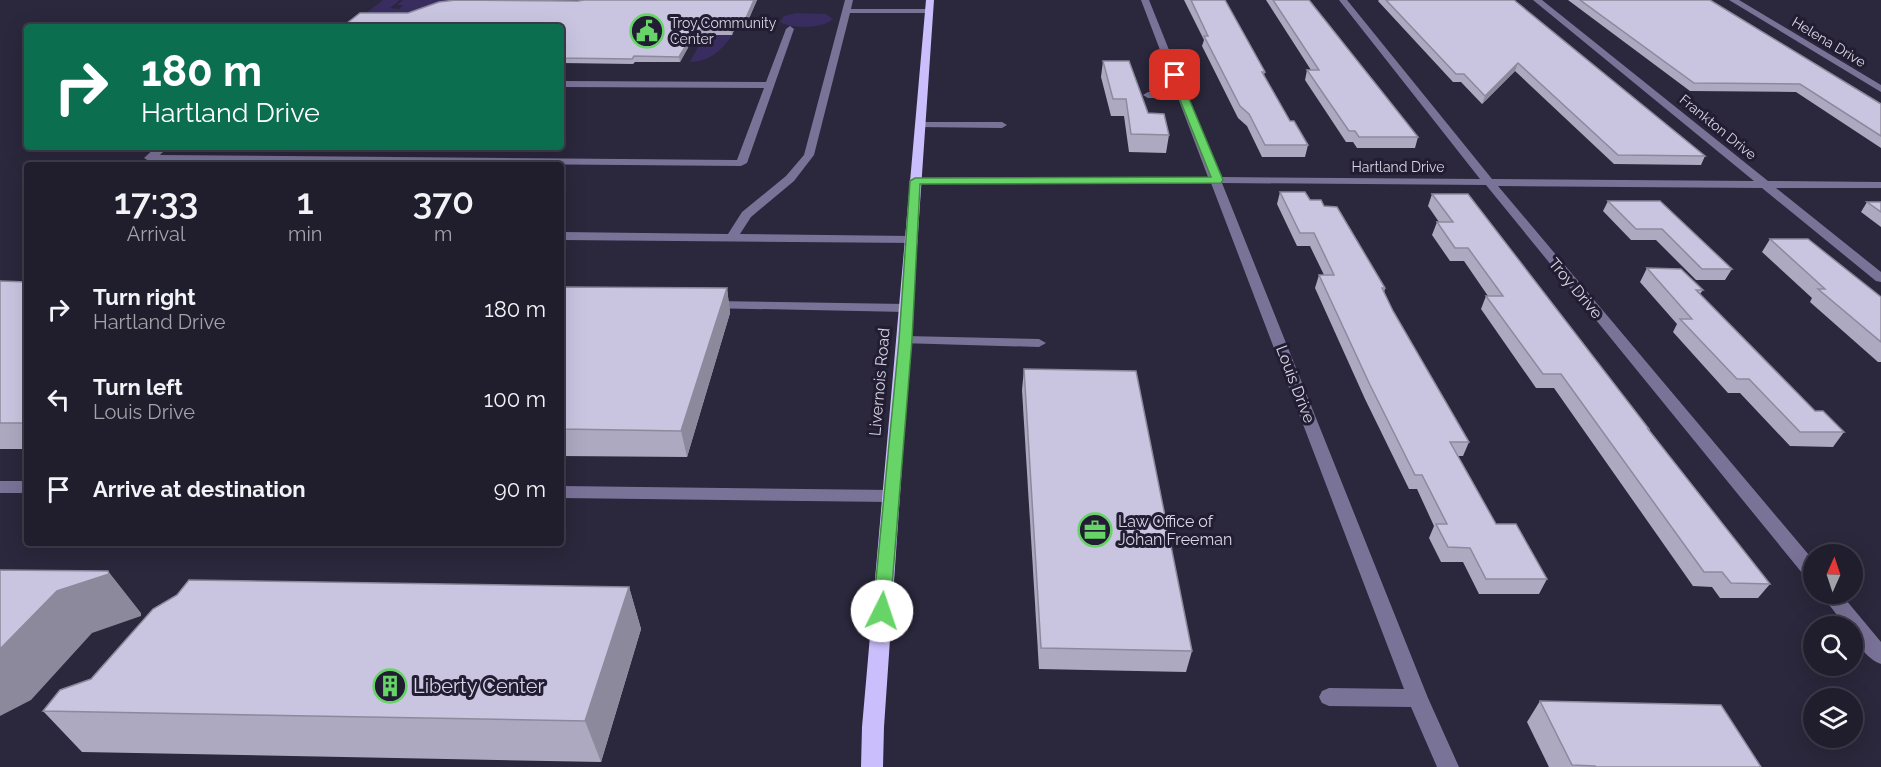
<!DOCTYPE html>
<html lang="en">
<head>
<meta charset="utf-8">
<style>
  body { margin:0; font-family:Raleway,sans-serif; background:#282635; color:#f1f3f6; height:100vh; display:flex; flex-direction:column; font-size:22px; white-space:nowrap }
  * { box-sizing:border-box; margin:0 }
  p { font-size:20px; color:#a2a2aa }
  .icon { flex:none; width:33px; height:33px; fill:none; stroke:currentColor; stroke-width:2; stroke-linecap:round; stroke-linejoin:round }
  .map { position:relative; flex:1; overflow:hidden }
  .side { position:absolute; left:24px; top:162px; width:540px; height:384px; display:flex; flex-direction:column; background:#201d2d; border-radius:6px; box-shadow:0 6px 24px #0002,0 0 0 2px #3d3b49 }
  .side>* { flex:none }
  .hud { position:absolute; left:24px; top:24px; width:540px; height:126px; border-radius:6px; box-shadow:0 6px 24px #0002,0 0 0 2px #3d3b49; background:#0b6e4f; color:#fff; overflow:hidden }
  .needle { width:39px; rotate:3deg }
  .controls { position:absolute; left:1803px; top:544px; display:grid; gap:12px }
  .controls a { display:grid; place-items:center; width:60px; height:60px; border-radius:50%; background:#201d2d; box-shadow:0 6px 24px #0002,0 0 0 2px #3d3b49; font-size:30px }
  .pin { position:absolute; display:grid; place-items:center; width:51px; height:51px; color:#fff; margin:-26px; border-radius:12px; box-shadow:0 3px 9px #0006 }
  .me { position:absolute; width:66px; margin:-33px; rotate:4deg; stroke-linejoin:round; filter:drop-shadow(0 0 4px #0008) }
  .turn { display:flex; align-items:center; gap:21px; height:126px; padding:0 18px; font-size:27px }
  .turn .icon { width:78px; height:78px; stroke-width:2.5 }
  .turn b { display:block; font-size:42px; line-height:51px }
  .eta { display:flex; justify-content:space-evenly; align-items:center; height:102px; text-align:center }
  .eta b { font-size:36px; font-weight:600; line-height:42px }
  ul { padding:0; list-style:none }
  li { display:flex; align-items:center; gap:18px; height:90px; padding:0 18px }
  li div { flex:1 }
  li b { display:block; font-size:22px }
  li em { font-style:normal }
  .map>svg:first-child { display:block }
  .green { fill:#392c5e }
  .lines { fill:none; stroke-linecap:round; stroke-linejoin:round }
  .minor { fill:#7a7398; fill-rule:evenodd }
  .major { fill:#cabefc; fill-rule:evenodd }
  .wall { fill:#ada9c1 }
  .shaded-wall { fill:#8d899d }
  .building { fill:#c9c4e0; stroke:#8d899d; stroke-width:1.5 }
  .route { fill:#66d467; stroke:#428a43; stroke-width:1.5 }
  .labels { text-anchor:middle; stroke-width:6; stroke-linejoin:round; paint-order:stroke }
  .far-poi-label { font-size:14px; fill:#d8d6e4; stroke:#221d32; text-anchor:start }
  .far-street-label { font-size:14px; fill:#d8d6e4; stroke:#221d32 }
  .street-label { font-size:16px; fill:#d8d6e4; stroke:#221d32 }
  .poi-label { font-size:16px; fill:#d8d6e4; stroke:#221d32; text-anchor:start }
  .near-poi-label { font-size:20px; fill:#d8d6e4; stroke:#221d32; text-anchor:start }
</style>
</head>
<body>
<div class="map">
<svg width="1881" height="767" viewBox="0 0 1881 767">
  <rect width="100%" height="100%" fill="#2b273c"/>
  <g class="green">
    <polygon points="383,0 400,0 390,8 399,9 403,5 397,5 403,0 521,0 515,5 435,15 363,15"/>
    <path d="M796 13 826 14 833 19C823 29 791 29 780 22L784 16Z"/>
    <path d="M704 35H732C722 51 708 62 690 62Z"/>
  </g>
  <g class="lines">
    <g class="minor">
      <polygon points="845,0 853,0 851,9 929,9 933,11 929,13 850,13 814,155 794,181 751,217 740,234 911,236 915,237 917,240 915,243 561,240 561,232 728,234 742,212 786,176 804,155"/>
      <polygon points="1141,0 1149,0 1220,177 1480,179 1339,0 1347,0 1492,179 1754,181 1533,0 1542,0 1768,181 1881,182 1881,188 1776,188 1881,272 1881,282 1876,281 1762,188 1498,186 1814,561 1814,581 1807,579 1486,185 1222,183 1428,698 1459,767 1437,767 1411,707 1329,706 1322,703 1319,697 1322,691 1329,688 1404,689 1211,183 915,184 909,181 915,178 1208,177 1178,98 1148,98 1143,95 1148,92 1176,92"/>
      <polygon points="1729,0 1739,0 1881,85 1881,92"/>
      <polygon points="790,26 794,29 747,163 741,166 149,161 144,158 156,147 168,147 160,155 737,160 764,88 561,87 561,81 766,82 786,29"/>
      <polygon points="920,122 1002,122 1007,125 1002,128 916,127 916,123"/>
      <polygon points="711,301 906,304 913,308 906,312 706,308 704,305 706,302"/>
      <polygon points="905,336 1039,339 1046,343 1039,347 900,343 898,340 900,337"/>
      <rect x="0" y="481" width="27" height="12"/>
      <polygon points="561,486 891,490 897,492 900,496 897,500 891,502 561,498"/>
      <path d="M1821 594H1841L1881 642V664C1868 660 1852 640 1852 627H1846Z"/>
    </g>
    <polygon class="major" points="926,0 934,0 884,727 883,767 861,767 862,727"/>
  </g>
  <g class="wall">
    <polygon points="584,0 757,0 747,23 737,23 732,35 695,35 680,62 635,62 633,64 561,63 561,27 408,13 578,1"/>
    <polygon points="1184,0 1225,0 1265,72 1264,75 1290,121 1308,145 1305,157 1262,157 1247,126 1238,118 1202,46 1204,40"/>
    <polygon points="1266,0 1309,0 1418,137 1415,148 1357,148 1353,142 1346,142 1305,80 1307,70 1311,70"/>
    <polygon points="1379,0 1514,0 1705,156 1701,165 1614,164 1515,71 1482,104 1461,82 1453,82 1378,1"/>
    <polygon points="1568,0 1710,0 1881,104 1881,148 1796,92 1690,91"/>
    <polygon points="1103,61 1148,113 1169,135 1166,153 1129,152 1124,116 1111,116 1101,77"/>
    <polygon points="1280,192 1310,200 1324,206 1385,288 1384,293 1393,311 1469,442 1463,456 1458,456 1496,524 1547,579 1539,594 1479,594 1463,562 1441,562 1429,538 1434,526 1417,489 1409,489 1365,399 1315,288 1319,275 1324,275 1310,246 1297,246 1277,204"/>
    <polygon points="1432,194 1649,429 1649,430 1770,584 1758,598 1720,598 1712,587 1693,586 1554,388 1536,388 1481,309 1486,296 1488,296 1464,261 1450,261 1432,235 1437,222 1439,222 1428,206"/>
    <polygon points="1608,201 1660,201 1732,269 1725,280 1696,280 1656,240 1631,240 1603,211"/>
    <polygon points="1867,202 1881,202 1881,227 1861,212"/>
    <polygon points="1770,239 1881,297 1881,362 1878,362 1810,302 1812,298 1762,252"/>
    <polygon points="1647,268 1703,290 1700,294 1815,411 1844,432 1833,447 1790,446 1740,393 1728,393 1673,332 1677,324 1640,282"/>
    <polygon points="0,281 27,282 27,449 0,449"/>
    <polygon points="561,287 727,288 730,313 687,457 561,456"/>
    <polygon points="1024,369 1192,651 1186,672 1039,669 1022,390"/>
    <polygon points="629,587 641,629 601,762 82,752 43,711"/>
    <polygon points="1540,701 1761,767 1549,767 1527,722"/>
  </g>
  <g class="shaded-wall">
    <polygon points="754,0 757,0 747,23 746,18"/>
    <polygon points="737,18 737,23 732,35 731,30"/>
    <polygon points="695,30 695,35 680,62 679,57"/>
    <polygon points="1518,63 1515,71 1482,104 1485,96"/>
    <polygon points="727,288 730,313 687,457 681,431"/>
    <polygon points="108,571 141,613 141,616 92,633 31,700 0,716 0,649 57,591"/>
    <polygon points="629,587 641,629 601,762 585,721"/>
  </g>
  <g class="building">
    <polygon points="456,0 578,1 584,0 754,0 746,18 737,18 731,30 695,30 679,57 634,56 632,59 561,58 561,27 342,27 360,13 408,13 439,2"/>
    <polygon points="1191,0 1225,0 1265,72 1262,72 1290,121 1294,121 1308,145 1265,145 1249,114 1240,106 1204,36 1208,36"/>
    <polygon points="1273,0 1309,0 1418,137 1359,137 1355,131 1349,131 1307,70 1319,70"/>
    <polygon points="1386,0 1514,0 1705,156 1618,155 1518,63 1485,96 1464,74 1456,74"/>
    <polygon points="1580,0 1710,0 1881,104 1881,136 1800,84 1694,83"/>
    <polygon points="1103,61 1129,61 1148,113 1164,114 1169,135 1131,134 1126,99 1113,99"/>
    <polygon points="1280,192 1305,192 1310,200 1321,200 1324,206 1337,207 1385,288 1382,288 1393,311 1469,442 1450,442 1496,524 1516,524 1547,579 1486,579 1470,548 1448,547 1436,524 1447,524 1422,475 1415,475 1370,385 1319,275 1334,275 1314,233 1300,233"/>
    <polygon points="1432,194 1468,194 1649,429 1648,429 1770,584 1731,583 1722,572 1704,572 1561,374 1543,374 1486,296 1503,296 1468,248 1455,248 1437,222 1453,222"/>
    <polygon points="1608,201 1660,201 1732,269 1702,269 1662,229 1636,229"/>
    <polygon points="1867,202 1881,202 1881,212"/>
    <polygon points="1770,239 1808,239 1881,297 1881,342 1818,289 1825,289"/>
    <polygon points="1647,268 1681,269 1703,290 1696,290 1815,411 1823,411 1844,432 1800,432 1749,379 1737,379 1680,319 1692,319"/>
    <polygon points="0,281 27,282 27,423 0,423"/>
    <polygon points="561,287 727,288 681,431 561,429"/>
    <polygon points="1024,369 1136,371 1192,651 1041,648"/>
    <polygon points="0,570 108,571 109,574 57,591 0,649"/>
    <polygon points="189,580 629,587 585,721 43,711 60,690 91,679 153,609 177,595"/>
    <polygon points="1540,701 1721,705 1761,767 1596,767 1595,766 1572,765"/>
  </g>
  <polygon class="route" points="1175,72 1179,75 1223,180 1221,183 920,184 912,340 890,611 888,616 882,618 876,616 873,611 899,340 910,181 915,178 1211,177 1170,75"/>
  <defs>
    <g id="civic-ring" transform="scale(1.725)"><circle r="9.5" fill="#221d32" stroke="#66d467" stroke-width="1.5"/><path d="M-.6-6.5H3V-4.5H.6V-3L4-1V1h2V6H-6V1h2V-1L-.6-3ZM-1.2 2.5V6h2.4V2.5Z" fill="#66d467"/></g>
    <g id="office-ring" transform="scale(1.725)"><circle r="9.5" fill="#221d32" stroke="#66d467" stroke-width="1.5"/><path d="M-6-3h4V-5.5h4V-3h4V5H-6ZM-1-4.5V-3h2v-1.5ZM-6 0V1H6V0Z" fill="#66d467"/></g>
    <g id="building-ring" transform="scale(1.725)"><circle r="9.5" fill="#221d32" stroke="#66d467" stroke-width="1.5"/><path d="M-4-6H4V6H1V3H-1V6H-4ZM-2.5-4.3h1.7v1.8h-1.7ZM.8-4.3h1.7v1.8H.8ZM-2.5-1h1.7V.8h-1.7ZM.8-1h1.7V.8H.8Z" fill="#66d467"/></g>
  </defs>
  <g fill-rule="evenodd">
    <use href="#civic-ring" x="647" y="31"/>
    <use href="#office-ring" x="1095" y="530"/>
    <use href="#building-ring" x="390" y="686"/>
  </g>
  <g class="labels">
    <g class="far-poi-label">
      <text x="670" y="28">Troy Community<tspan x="670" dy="16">Center</tspan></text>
    </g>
    <g class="far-street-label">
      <text transform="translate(1829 42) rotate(31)" y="5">Helena Drive</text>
      <text transform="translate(1718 127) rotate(39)" y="5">Frankton Drive</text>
      <text x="1398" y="172">Hartland Drive</text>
    </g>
    <g class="street-label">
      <text transform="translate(1576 288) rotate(50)" y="6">Troy Drive</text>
      <text transform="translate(879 382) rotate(-85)" y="6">Livernois Road</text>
      <text transform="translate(1296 384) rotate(69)" y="6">Louis Drive</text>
    </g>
    <g class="poi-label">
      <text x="1118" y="527">Law Office of<tspan x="1118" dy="18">Johan Freeman</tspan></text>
    </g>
    <g class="near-poi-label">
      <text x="413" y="693">Liberty Center</text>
    </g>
  </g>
</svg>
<div class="controls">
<a><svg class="needle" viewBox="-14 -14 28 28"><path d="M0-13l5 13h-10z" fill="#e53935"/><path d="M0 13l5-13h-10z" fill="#a2a2aa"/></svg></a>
<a><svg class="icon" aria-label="search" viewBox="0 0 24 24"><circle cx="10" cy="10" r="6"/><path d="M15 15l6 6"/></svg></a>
<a><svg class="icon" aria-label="layers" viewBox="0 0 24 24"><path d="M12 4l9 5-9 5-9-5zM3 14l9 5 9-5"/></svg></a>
</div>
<div class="pin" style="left:1175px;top:75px;background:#d93025"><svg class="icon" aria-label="arrive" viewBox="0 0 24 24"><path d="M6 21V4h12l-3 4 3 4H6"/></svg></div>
<svg class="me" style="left:882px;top:611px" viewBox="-20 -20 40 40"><circle r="19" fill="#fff"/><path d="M0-13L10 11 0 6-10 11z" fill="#66d467"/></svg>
<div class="hud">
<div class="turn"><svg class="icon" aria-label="right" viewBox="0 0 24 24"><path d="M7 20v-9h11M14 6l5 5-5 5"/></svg><div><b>180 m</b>Hartland Drive</div></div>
</div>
<section class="side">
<div class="eta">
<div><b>17:33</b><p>Arrival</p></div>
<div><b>1</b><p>min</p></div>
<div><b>370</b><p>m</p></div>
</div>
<ul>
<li><svg class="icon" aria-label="right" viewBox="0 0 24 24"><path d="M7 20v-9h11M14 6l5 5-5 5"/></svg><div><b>Turn right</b><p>Hartland Drive</p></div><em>180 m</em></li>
<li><svg class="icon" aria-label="left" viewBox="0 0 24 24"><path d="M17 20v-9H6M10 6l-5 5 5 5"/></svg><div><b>Turn left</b><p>Louis Drive</p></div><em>100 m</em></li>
<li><svg class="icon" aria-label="arrive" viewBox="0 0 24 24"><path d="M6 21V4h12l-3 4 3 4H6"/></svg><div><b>Arrive at destination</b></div><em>90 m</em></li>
</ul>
</section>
</div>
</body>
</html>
